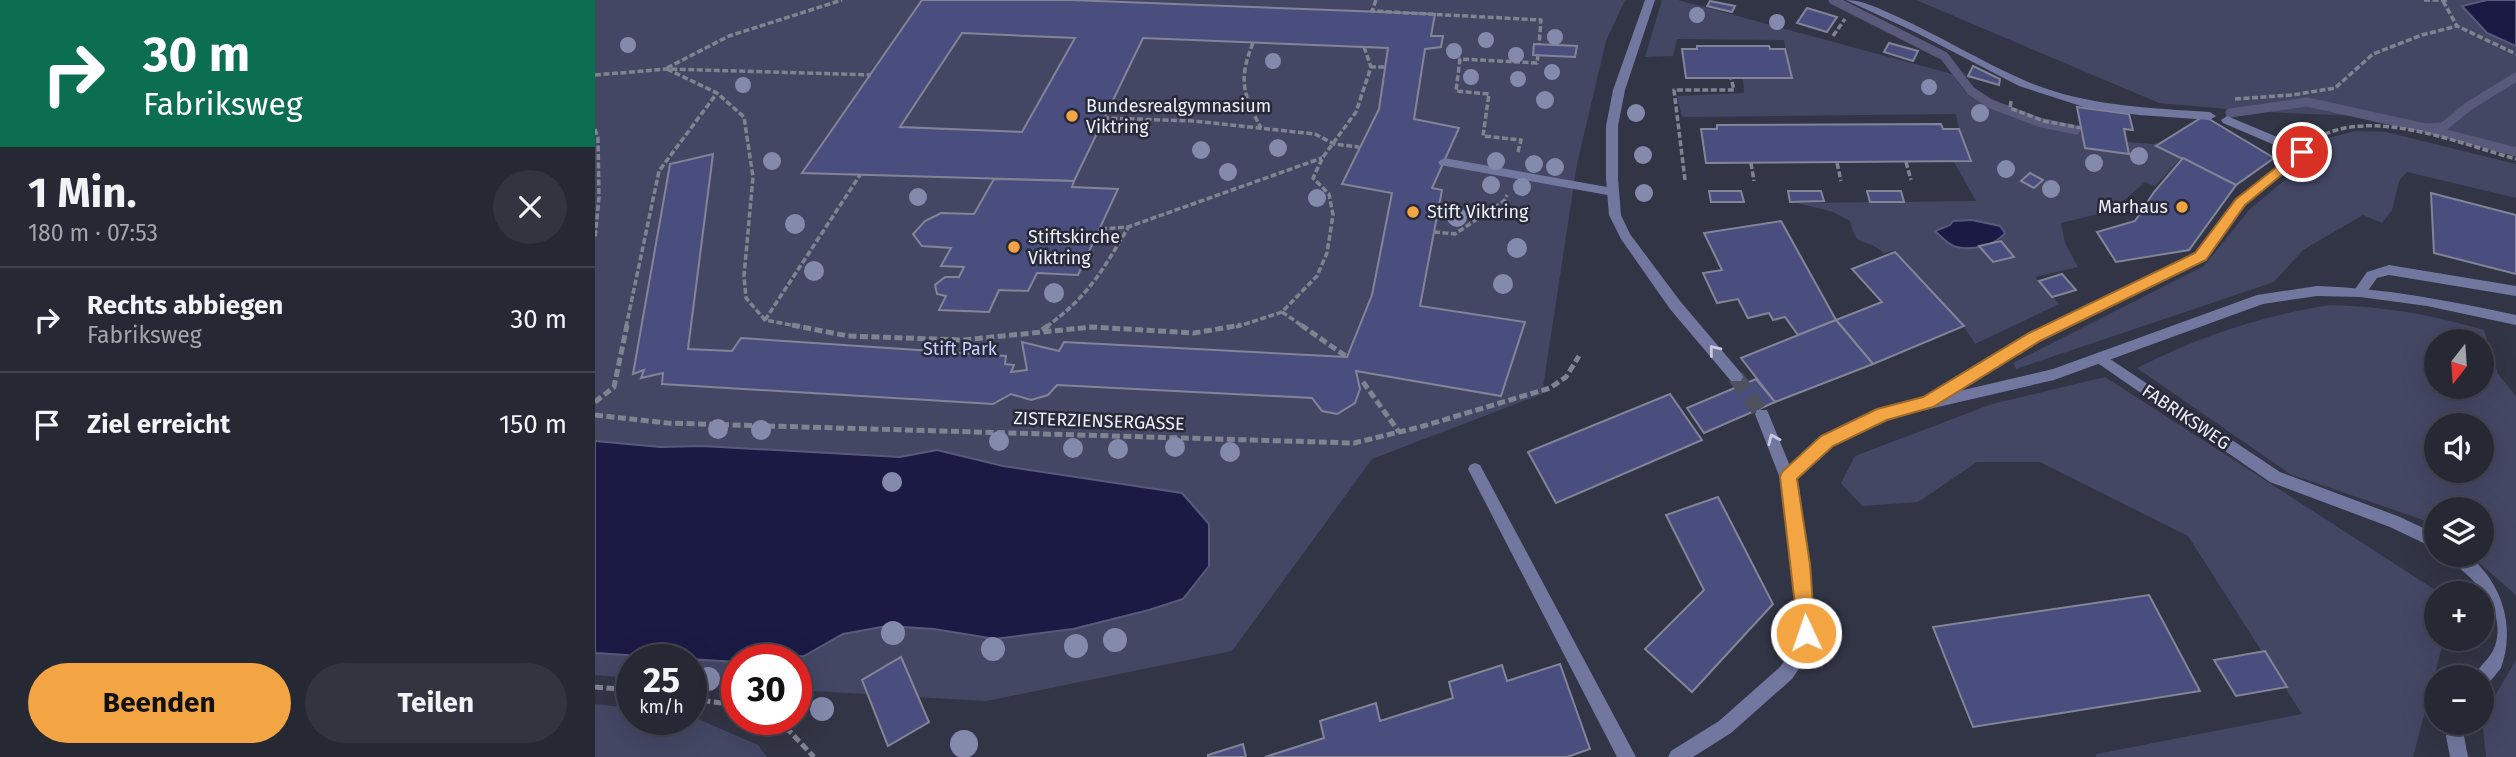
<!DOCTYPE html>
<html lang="de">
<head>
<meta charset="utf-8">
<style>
  body { margin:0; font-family:"Fira Sans",sans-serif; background:#323440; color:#f1f3f6; height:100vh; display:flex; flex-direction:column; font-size:26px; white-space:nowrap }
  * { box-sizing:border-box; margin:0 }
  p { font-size:23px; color:#a4a6ac }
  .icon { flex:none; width:38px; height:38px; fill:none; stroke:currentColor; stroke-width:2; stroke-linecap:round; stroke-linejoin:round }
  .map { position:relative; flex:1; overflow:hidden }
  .panel { display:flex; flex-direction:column; background:#262834; width:595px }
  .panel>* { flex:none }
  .guide { background:#0b6e4f; color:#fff; overflow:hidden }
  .needle { width:46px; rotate:197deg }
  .controls { position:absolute; left:1829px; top:329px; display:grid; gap:14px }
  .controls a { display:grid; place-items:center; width:70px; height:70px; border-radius:50%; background:#262834; box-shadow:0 7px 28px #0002,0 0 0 2px #42444f; font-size:35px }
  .speed { position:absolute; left:21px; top:644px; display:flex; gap:14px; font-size:35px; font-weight:700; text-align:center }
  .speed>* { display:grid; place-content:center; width:91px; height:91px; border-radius:50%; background:#262834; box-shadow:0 7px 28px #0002,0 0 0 2px #42444f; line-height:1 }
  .speed small { font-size:18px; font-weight:400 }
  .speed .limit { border:10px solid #d22; background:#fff; color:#111 }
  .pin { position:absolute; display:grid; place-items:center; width:60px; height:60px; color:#fff; margin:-30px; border:4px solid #fff; border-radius:50%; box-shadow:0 2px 7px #0007 }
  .me { position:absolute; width:77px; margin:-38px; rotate:357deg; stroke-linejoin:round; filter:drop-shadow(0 0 5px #0008) }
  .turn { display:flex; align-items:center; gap:24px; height:147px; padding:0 28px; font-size:32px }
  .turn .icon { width:91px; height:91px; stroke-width:2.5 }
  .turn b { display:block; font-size:49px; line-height:60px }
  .round { display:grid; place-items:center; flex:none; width:74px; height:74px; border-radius:37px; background:#323440 }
  .summary { display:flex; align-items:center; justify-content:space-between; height:119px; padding:0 28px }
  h1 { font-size:42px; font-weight:700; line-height:52px }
  .primary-button { display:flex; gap:14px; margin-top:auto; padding:14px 28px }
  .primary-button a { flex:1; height:80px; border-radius:42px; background:#f2a542; color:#111; font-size:28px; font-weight:700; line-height:80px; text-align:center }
  .primary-button a+a { background:#323440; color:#f1f3f6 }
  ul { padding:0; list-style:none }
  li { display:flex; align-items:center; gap:21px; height:105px; padding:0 28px; border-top:2px solid #42444f }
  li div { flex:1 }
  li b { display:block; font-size:26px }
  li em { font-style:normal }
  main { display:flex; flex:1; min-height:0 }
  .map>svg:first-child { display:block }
  .green { fill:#444764; fill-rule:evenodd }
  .water { fill:#1a1a45; stroke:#595a7b; stroke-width:2 }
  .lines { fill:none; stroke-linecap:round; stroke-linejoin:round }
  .stream { stroke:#595a7b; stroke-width:9 }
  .building { fill:#4a4e7e; stroke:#828598; stroke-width:2; fill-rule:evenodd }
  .street-tunnel { stroke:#4e5160; stroke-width:16; stroke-dasharray:16 8; stroke-linecap:butt }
  .path-far1 { stroke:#808390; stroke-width:3.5; stroke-dasharray:6 2.5; stroke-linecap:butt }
  .path { stroke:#808390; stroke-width:5; stroke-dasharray:8 3.5; stroke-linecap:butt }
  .lane { fill:#7277a0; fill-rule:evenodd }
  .street { fill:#7277a0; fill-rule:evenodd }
  .tree { fill:#848aab }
  .oneway { stroke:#c7cade }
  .route { fill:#f2a542; stroke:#9d6b2b; stroke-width:2 }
  .poi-dot { fill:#f2a542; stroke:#282a3a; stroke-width:2.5 }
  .labels { text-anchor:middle; stroke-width:5; stroke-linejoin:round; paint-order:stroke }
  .poi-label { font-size:18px; fill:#eceef8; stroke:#282a3a; text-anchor:start }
  .park-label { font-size:18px; fill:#c8cffe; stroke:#282a3a }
  .street-label { font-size:18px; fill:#eceef8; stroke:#282a3a }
</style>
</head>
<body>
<main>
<section class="panel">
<div class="guide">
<div class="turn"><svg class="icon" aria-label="right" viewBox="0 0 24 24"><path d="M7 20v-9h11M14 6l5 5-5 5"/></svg><div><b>30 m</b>Fabriksweg</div></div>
</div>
<div class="summary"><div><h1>1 Min.</h1><p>180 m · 07:53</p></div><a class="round"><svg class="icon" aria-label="close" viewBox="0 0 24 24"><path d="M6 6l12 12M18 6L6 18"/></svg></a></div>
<ul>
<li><svg class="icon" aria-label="right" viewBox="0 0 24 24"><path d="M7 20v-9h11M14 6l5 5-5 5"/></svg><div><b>Rechts abbiegen</b><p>Fabriksweg</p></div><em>30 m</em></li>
<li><svg class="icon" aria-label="arrive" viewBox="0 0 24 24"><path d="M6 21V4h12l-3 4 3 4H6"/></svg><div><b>Ziel erreicht</b></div><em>150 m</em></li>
</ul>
<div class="primary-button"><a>Beenden</a><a>Teilen</a></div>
</section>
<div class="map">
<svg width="1921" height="757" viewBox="0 0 1921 757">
  <rect width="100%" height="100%" fill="#323545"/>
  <g class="green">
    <polygon points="0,0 1030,0 1011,41 982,164 947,394 777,459 637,651 391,701 201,690 201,660 142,660 142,686 96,683 96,660 37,660 37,678 0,675"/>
    <path d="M1067 0H1083L1357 74 1371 93 1409 112 1487 134 1490 148 1534 154 1532 142 1558 144 1568 142 1562 147 1586 158 1560 186 1550 182 1518 210 1466 223 1470 243 1483 267 1440 277 1464 304 1380 344 1368 325 1299 250 1289 253C1270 236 1262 251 1255 221L1238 212 1202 203 1381 201 1359 162 1375 161 1364 129 1361 114 1087 117 1082 96 1149 93 1148 78H1196L1189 40 1082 39 1078 56 1050 57ZM1376 220 1410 233 1405 240 1419 257 1398 262 1384 246H1358L1351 237 1341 231 1359 221Z"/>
    <polygon points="1321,0 1892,0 1868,6 1892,33 1921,46 1921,152 1830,128 1765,116 1667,112 1564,103"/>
    <polygon points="1761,131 1791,132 1921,164 1921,198 1812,172 1804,181 1797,210 1787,223 1768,215 1708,250 1679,282 1421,369 1418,363 1609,266 1655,209 1707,166 1733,138"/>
    <path d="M1734 305C1788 306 1838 315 1889 330L1903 374 1921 396V595L1875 555H1886V509H1841V527L1834 522 1695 474 1542 368C1606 336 1663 317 1734 305ZM1841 341H1886V387H1841ZM1841 425H1886V471H1841Z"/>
    <polygon points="1510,377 1845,593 1841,593 1841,639 1849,639 1818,757 1500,757 1502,754 1707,714 1593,536 1445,462 1382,462 1323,502 1267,506 1246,483 1260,456 1397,404"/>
    <polygon points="1921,660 1921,757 1891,757 1887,718"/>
    <polygon points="0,704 37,708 37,719 96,719 96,716 163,745 172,757 0,757"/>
  </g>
  <g class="water">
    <polygon points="1892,0 1921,0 1921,46 1892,33 1867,6"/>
    <path d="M1377 220 1405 226 1410 233C1401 245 1377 251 1362 247 1355 246 1345 236 1340 231L1355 225 1358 221Z"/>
    <polygon points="0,441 65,447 107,446 305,457 342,450 408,466 587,493 614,524 614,566 588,599 554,610 478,629 400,639 339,629 292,626 248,634 209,656 142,660 142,662 0,653"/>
  </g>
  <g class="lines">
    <g class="stream">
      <polyline points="1238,0 1349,56 1376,91 1396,104 1444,122 1481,130"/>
      <polyline points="1635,113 1712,102 1830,128 1848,127 1874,106 1921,77"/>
      <polyline points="1836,130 1921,152"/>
    </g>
  </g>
  <g class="building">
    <path d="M327 0H476L840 14 836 36H848L846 47 830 49 819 119 864 128 837 188 847 190 825 306 930 322 906 396 761 371 765 389 760 403 742 414 727 411 717 398 462 385 453 395 436 400 416 394 398 404 67 384 68 373 46 378 49 370 38 374 75 164 118 154 93 349 137 351 146 338 411 356 410 364 419 365 416 372 432 370 427 342 464 351 469 342 752 357 777 295 797 193 747 184 784 109 793 48 548 38 479 181 207 173ZM367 33 480 38 427 132 305 127Z"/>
    <polygon points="1115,1 1140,6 1137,12 1112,6"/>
    <polygon points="1212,8 1242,17 1232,32 1202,23"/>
    <polygon points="1294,43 1323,51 1318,61 1289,52"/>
    <polygon points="939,44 982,46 980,57 938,55"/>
    <polygon points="1102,46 1174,46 1175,49 1190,49 1197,78 1091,78 1087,49 1102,49"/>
    <polygon points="1378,66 1405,79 1404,85 1373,76"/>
    <polygon points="1482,107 1534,114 1538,130 1529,129 1534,154 1490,148"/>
    <polygon points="1609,116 1679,158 1641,185 1561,146"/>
    <polygon points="1346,124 1348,129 1364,129 1376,161 1111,163 1106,129 1122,129 1122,125"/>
    <polygon points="1588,158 1641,185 1594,250 1521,262 1502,232 1540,221 1559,192"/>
    <polygon points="1435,173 1448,180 1439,188 1426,181"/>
    <polygon points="399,179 479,181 477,187 523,189 483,275 442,273 433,291 404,290 394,312 344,310 351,296 342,294 340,285 350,277 364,277 369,267 346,266 356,248 327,246 318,234 330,221 346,213 379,214"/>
    <polygon points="1114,191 1146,191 1149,202 1116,202"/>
    <polygon points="1193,191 1226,191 1229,201 1195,202"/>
    <polygon points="1272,191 1306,191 1309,202 1275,202"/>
    <polygon points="1836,193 1921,215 1921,274 1839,253"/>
    <polygon points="1186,221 1241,320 1203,335 1190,317 1178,320 1174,313 1153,318 1143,299 1122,303 1108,273 1127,270 1109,233"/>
    <polygon points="1406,241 1419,257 1398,262 1384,246"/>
    <polygon points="1300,252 1369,326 1278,364 1241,320 1287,302 1257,269"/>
    <polygon points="1467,274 1481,290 1457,297 1444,281"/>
    <polygon points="1241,320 1278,364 1180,402 1146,358"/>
    <polygon points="1161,379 1180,402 1109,433 1092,408"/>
    <polygon points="1075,394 1107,440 961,503 933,452"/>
    <polygon points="1123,497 1178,604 1097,692 1050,649 1109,590 1071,515"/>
    <polygon points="1554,595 1605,691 1378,727 1338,627"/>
    <polygon points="1670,651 1692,687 1641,696 1619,660"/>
    <polygon points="306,657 334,722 293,746 267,680"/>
    <polygon points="965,664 995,749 972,757 670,757 729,738 725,721 781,703 785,721 858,698 854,682 907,665 912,681"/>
    <polygon points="648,744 651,757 613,757 613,755"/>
  </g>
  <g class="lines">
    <polyline class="street-tunnel" points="1141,377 1167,414"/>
    <g class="path-far1">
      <polyline points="781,0 777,11 946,20 944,45"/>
      <polyline points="1829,0 1852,0"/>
      <polyline points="1848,1 1862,26 1921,54"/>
      <polyline points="1238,36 1250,19"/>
      <path d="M658 43C643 80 648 94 666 128"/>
      <polyline points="769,47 776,67"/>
      <polyline points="72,68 134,36 247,0"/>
      <polyline points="72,69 122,93 149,117 158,177 149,276 151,298 170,320 207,327"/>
      <polyline points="0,75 72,69 276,75"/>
      <polyline points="1640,99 1697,95 1740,88 1778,54 1827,35 1862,26"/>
      <polyline points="1416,101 1415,108 1449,121 1486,128"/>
      <polyline points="508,118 599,121 720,134 739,144 764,147"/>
      <polyline points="0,129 3,138 4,197 0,239"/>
      <path d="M1722 138C1778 107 1863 143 1921 159"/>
      <polyline points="923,152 926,140 888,136 894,94 861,91 865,59 942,63 943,55"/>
      <polyline points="1311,162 1316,180"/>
      <polyline points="1156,163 1159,181"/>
      <polyline points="1242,163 1246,181"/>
      <polyline points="1090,180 1079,90 1139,90 1136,78"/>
      <polyline points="506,229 533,227 727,158"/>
      <polyline points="839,232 860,234 909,201 912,195"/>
      <polyline points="687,312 709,327"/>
      <polyline points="170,320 265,175"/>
      <polyline points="31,327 64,171 122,93"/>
      <path d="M451 327C493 297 507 271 533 228"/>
      <polyline points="641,327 687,312 722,276 732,253 738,215 734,194 718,178 728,157 761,112 776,67 790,67"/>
    </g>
    <g class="path">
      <polyline points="197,325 253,336 368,340 497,327 599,333 646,325"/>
      <polyline points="706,325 752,357"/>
      <polyline points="447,330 454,325"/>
      <polyline points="768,382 804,432"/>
      <polyline points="0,402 19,387 32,325"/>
      <polyline points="0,415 72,423 759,443 825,427 955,388 971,377 984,356"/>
      <polyline points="0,687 37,690"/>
      <polyline points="96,699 142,705"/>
      <polyline points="183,719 219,757"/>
    </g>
    <g class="lane">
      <path d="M1251 0C1269 0 1284 9 1301 16 1345 36 1387 62 1431 81 1489 106 1553 108 1615 112L1621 116 1615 120 1544 115 1492 108 1424 86 1322 33Z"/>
      <polygon points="1632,116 1711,149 1713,152 1650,205 1611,259 1445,341 1338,407 1328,407 1326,403 1328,399 1435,333 1601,253 1642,199 1698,153 1628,123 1626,120"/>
      <polygon points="849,158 1018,188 1024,192 1018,196 845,165 843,162"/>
      <polygon points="1794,265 1921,286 1921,296 1794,275 1782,278 1770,295 1760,295 1758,292 1772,272"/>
      <polygon points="1506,353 1685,472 1805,517 1841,534 1841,549 1795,527 1675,482 1501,362 1499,358 1501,354"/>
      <polygon points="880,463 885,465 1041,757 1022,757 873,469 875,465"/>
      <path d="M1853 555H1873C1907 582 1921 627 1906 668 1900 675 1895 684 1886 687V677H1878C1884 666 1896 658 1900 646 1912 610 1881 581 1855 560Z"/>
      <polygon points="1853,723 1871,723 1869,736 1873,757 1855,757 1851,736"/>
    </g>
    <g class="street">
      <polygon points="1050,0 1060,0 1030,90 1023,126 1023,179 1026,215 1035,234 1085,301 1146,373 1148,377 1146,381 1136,381 1075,309 1026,239 1014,215 1011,179 1011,126 1018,90"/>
      <path d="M1722 286C1790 288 1855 301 1921 315V325L1832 306 1765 297 1722 296 1668 304 1459 380 1291 419 1237 445 1201 479 1204 486 1217 592 1219 633 1210 660 1197 679 1136 733 1098 757H1073L1076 751 1124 721 1185 667 1197 650 1203 633 1201 592 1188 486 1160 414 1162 410H1172L1195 466 1227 437 1283 410 1458 369 1662 295Z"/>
    </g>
  </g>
  <g class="tree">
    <circle cx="1102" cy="15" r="8"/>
    <circle cx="1182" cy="22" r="8"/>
    <circle cx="960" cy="37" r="8"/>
    <circle cx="891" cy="40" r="8"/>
    <circle cx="33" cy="45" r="8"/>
    <circle cx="859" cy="51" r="8"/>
    <circle cx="921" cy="55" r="8"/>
    <circle cx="678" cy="61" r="8"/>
    <circle cx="957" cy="72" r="8"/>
    <circle cx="876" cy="77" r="8"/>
    <circle cx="923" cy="79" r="8"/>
    <circle cx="148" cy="85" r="8"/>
    <circle cx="1334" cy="87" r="8"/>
    <circle cx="950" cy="100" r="9"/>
    <circle cx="1041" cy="113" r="9"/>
    <circle cx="1385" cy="113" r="9"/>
    <circle cx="683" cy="148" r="9"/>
    <circle cx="606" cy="150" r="9"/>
    <circle cx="1048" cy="155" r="9"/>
    <circle cx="1544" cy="156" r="9"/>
    <circle cx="177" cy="161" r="9"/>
    <circle cx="901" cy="161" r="9"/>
    <circle cx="1499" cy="163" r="9"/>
    <circle cx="939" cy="164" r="9"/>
    <circle cx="960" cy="167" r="9"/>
    <circle cx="1411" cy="169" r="9"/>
    <circle cx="633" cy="172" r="9"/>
    <circle cx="896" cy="185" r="9"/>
    <circle cx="927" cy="187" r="9"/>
    <circle cx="1456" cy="189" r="9"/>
    <circle cx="1049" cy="193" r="9"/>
    <circle cx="323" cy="197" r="9"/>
    <circle cx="722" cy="198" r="9"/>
    <circle cx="862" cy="217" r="10"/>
    <circle cx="200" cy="224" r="10"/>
    <circle cx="922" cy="248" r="10"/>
    <circle cx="219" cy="271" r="10"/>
    <circle cx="908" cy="284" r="10"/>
    <circle cx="459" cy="293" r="10"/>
    <circle cx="123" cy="429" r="10"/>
    <circle cx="166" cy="430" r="10"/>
    <circle cx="404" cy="441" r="10"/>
    <circle cx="580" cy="447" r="10"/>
    <circle cx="478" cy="448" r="10"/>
    <circle cx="523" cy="449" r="10"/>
    <circle cx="635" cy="452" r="10"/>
    <circle cx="297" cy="482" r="10"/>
    <circle cx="298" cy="633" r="12"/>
    <circle cx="520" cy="640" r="12"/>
    <circle cx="481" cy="646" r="12"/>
    <circle cx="398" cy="649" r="12"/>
    <circle cx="113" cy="679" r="12"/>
    <circle cx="227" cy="709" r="12"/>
    <circle cx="369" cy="744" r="14"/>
  </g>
  <defs><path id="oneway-chevron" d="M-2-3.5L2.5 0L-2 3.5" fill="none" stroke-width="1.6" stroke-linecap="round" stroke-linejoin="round" transform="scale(1.75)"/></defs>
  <g class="oneway">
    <use href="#oneway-chevron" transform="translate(1119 350) rotate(-129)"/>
    <use href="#oneway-chevron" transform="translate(1178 439) rotate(-114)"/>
  </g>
  <polygon class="route" points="1707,147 1711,148 1711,155 1650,205 1611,260 1445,341 1338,407 1292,420 1238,446 1202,479 1215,564 1220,633 1217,639 1211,642 1204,639 1185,477 1187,472 1226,436 1282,409 1328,397 1434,333 1600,253 1641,199"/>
  <g class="poi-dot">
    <circle cx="477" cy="116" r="7"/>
    <circle cx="1587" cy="207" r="7"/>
    <circle cx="818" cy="212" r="7"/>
    <circle cx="419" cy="247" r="7"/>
  </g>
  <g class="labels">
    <g class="poi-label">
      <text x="491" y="112">Bundesrealgymnasium<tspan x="491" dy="21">Viktring</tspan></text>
      <text x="1573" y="213" text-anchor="end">Marhaus</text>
      <text x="832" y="218">Stift Viktring</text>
      <text x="433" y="243">Stiftskirche<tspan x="433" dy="21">Viktring</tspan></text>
    </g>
    <g class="park-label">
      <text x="365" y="355">Stift Park</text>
    </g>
    <g class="street-label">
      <text transform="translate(1591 417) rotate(34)" y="6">FABRIKSWEG</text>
      <text transform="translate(504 421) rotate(2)" y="6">ZISTERZIENSERGASSE</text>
    </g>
  </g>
</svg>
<div class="controls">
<a><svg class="needle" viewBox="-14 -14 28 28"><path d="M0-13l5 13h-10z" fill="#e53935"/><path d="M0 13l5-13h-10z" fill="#a4a6ac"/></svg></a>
<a><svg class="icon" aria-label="sound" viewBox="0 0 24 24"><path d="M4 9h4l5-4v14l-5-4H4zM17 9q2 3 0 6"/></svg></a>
<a><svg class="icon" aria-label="layers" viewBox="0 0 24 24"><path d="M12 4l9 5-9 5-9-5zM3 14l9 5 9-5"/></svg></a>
<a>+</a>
<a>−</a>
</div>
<div class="speed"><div>25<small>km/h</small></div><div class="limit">30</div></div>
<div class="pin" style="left:1707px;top:152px;background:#d93025"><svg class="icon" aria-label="arrive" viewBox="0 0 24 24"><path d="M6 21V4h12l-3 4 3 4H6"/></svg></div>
<svg class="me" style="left:1211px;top:633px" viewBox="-20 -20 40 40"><circle r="17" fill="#f2a542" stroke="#fff" stroke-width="3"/><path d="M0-11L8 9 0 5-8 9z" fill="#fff"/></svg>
</div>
</main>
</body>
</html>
